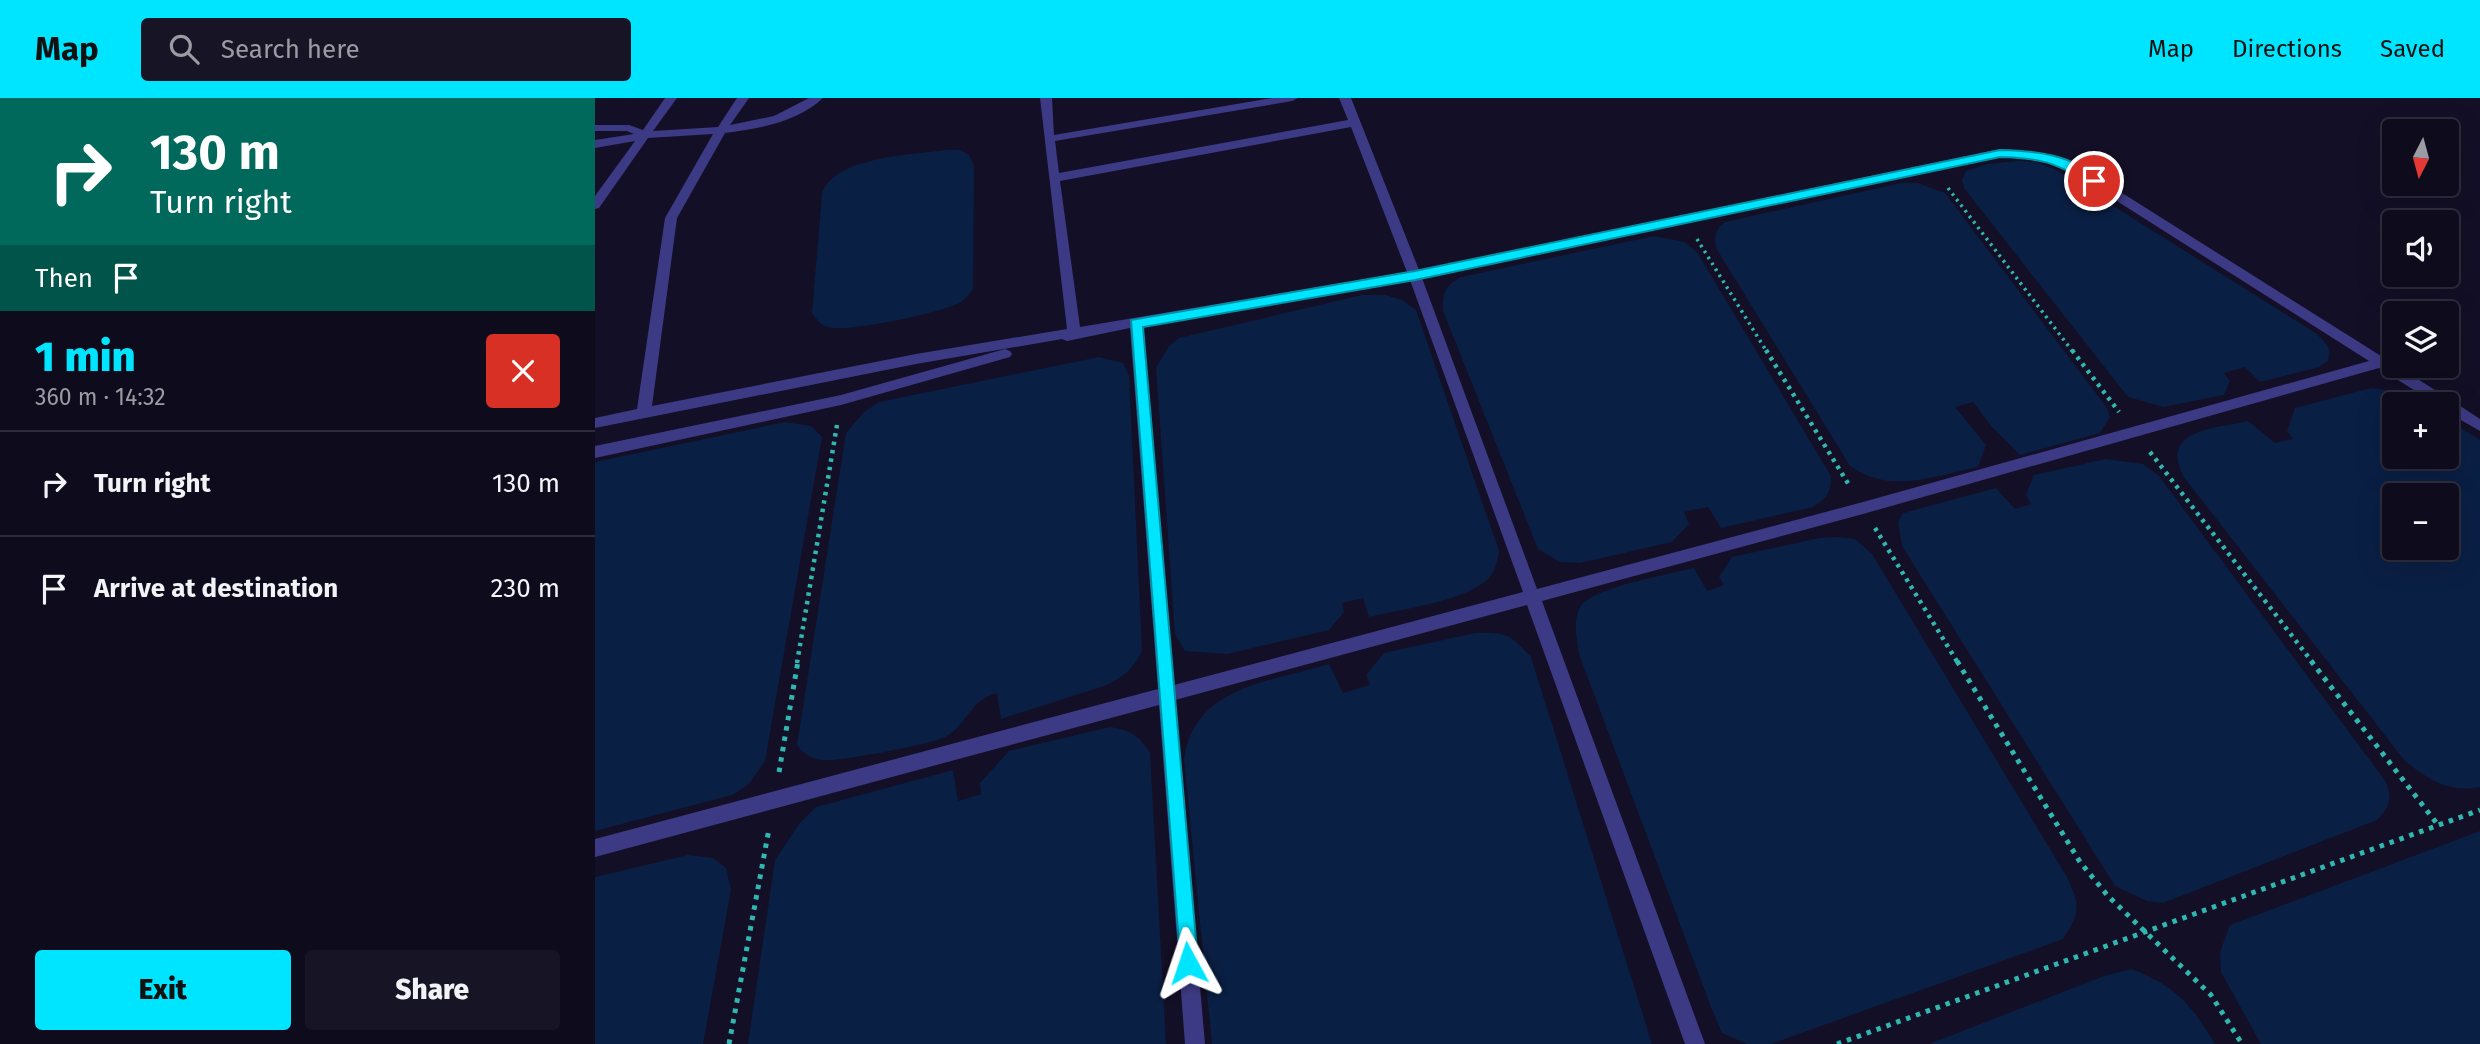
<!DOCTYPE html>
<html lang="en">
<head>
<meta charset="utf-8">
<style>
  body { margin:0; font-family:"Fira Sans",sans-serif; background:#171425; color:#f1f3f6; height:100vh; display:flex; flex-direction:column; font-size:26px; white-space:nowrap }
  * { box-sizing:border-box; margin:0 }
  p { font-size:23px; color:#9b9ba3 }
  .icon { flex:none; width:38px; height:38px; fill:none; stroke:currentColor; stroke-width:2; stroke-linecap:round; stroke-linejoin:round }
  .map { position:relative; flex:1; overflow:hidden }
  .sheet { display:flex; flex-direction:column; background:#0e0b1c; width:595px }
  .sheet>* { flex:none }
  .top-card { background:#00695c; color:#fff; overflow:hidden }
  .needle { width:46px; rotate:186deg }
  .buttons { position:absolute; left:1787px; top:21px; display:grid; gap:14px }
  .buttons a { display:grid; place-items:center; width:77px; height:77px; border-radius:7px; background:#0e0b1c; box-shadow:0 7px 28px #0002,0 0 0 2px #2e2b3b; font-size:35px }
  .pin { position:absolute; display:grid; place-items:center; width:60px; height:60px; color:#fff; margin:-30px; border:4px solid #fff; border-radius:50%; box-shadow:0 2px 7px #0007 }
  .me { position:absolute; width:77px; margin:-38px; rotate:355deg; stroke-linejoin:round; filter:drop-shadow(0 0 5px #0008) }
  .turn { display:flex; align-items:center; gap:24px; height:147px; padding:0 35px; font-size:32px }
  .turn .icon { width:91px; height:91px; stroke-width:2.5 }
  .turn b { display:block; font-size:49px; line-height:60px }
  .then { display:flex; align-items:center; height:66px; padding:0 35px; background:#0003; gap:14px; font-size:26px }
  .round { display:grid; place-items:center; flex:none; width:74px; height:74px; border-radius:7px; background:#171425 }
  .head { display:flex; align-items:center; justify-content:space-between; height:119px; padding:0 35px }
  h1 { font-size:42px; font-weight:800; line-height:52px; color:#00e5ff }
  .cta { display:flex; gap:14px; margin-top:auto; padding:14px 35px }
  .cta a { flex:1; height:80px; border-radius:7px; background:#00e5ff; color:#111; font-size:28px; font-weight:800; line-height:80px; text-align:center }
  .cta a+a { background:#171425; color:#f1f3f6 }
  ul { padding:0; list-style:none }
  li { display:flex; align-items:center; gap:21px; height:105px; padding:0 35px; border-top:2px solid #2e2b3b }
  li div { flex:1 }
  li b { display:block; font-size:26px }
  li em { font-style:normal }
  header { display:flex; align-items:center; gap:42px; box-sizing:border-box; height:98px; padding:0 35px; background:#00e5ff; color:#111 }
  header strong { font-size:33px }
  nav { display:flex; gap:38px; margin-inline-start:auto; font-size:24px }
  .search { width:490px; height:63px; background:#171425; display:flex; align-items:center; gap:18px; box-sizing:border-box; padding:0 24px; border-radius:7px; color:#9b9ba3; font-size:26px }
  main { display:flex; flex:1; min-height:0 }
  .map>svg:first-child { display:block }
  .water { fill:#0a1f44; fill-rule:evenodd }
  .lines { fill:none; stroke-linecap:round; stroke-linejoin:round }
  .path-far2 { stroke:#2fb8b0; stroke-width:3.5; stroke-dasharray:2.5 4.5; stroke-linecap:butt }
  .path-far1 { stroke:#2fb8b0; stroke-width:4.5; stroke-dasharray:3.5 5; stroke-linecap:butt }
  .path { stroke:#2fb8b0; stroke-width:5; stroke-dasharray:4.5 6; stroke-linecap:butt }
  .lane { fill:#3d3a85; fill-rule:evenodd }
  .route { fill:#00e5ff; stroke:#0095a6; stroke-width:2 }
</style>
</head>
<body>
<header>
<strong>Map</strong>
<div class="search"><svg class="icon" aria-label="search" viewBox="0 0 24 24"><circle cx="10" cy="10" r="6"/><path d="M15 15l6 6"/></svg>Search here</div>
<nav><a>Map</a><a>Directions</a><a>Saved</a></nav>
</header>
<main>
<section class="sheet">
<div class="top-card">
<div class="turn"><svg class="icon" aria-label="right" viewBox="0 0 24 24"><path d="M7 20v-9h11M14 6l5 5-5 5"/></svg><div><b>130 m</b>Turn right</div></div>
<div class="then">Then<svg class="icon" aria-label="arrive" viewBox="0 0 24 24"><path d="M6 21V4h12l-3 4 3 4H6"/></svg></div>
</div>
<div class="head"><div><h1>1 min</h1><p>360 m · 14:32</p></div><a class="round" style="background:#d93025;color:#fff"><svg class="icon" aria-label="close" viewBox="0 0 24 24"><path d="M6 6l12 12M18 6L6 18"/></svg></a></div>
<ul>
<li><svg class="icon" aria-label="right" viewBox="0 0 24 24"><path d="M7 20v-9h11M14 6l5 5-5 5"/></svg><div><b>Turn right</b></div><em>130 m</em></li>
<li><svg class="icon" aria-label="arrive" viewBox="0 0 24 24"><path d="M6 21V4h12l-3 4 3 4H6"/></svg><div><b>Arrive at destination</b></div><em>230 m</em></li>
</ul>
<div class="cta"><a>Exit</a><a>Share</a></div>
</section>
<div class="map">
<svg width="1885" height="946" viewBox="0 0 1885 946">
  <rect width="100%" height="100%" fill="#130f26"/>
  <g class="water">
    <path d="M351 52H365L374 57 379 68 378 191C374 197 369 203 362 206 344 215 251 235 233 229 225 227 222 222 217 215L227 96C239 58 318 57 351 52Z"/>
    <path d="M1424 63 1441 64 1461 72 1719 234C1730 243 1737 249 1733 263L1724 269 1665 284 1650 269 1629 275 1635 283 1629 297 1568 309 1533 299 1369 90 1367 82 1371 73 1392 66Z"/>
    <path d="M1306 85H1323L1350 95 1512 310 1515 319 1505 335 1425 357 1397 329 1378 304 1360 309 1391 347 1383 369C1339 378 1295 397 1255 368L1121 150C1119 138 1120 132 1130 124Z"/>
    <path d="M1059 138 1089 144 1102 154 1236 378C1236 395 1232 400 1218 409L1126 430 1113 409 1089 414 1094 426 1077 444 985 465 965 464 943 451 848 213C847 195 850 188 866 179Z"/>
    <path d="M790 197 807 202 821 212 904 453C902 465 900 475 891 483 865 504 807 511 774 519L768 500 747 505 749 514 734 532 632 556 590 553 580 536 561 270 574 248 584 240 767 197Z"/>
    <path d="M504 259 528 265 534 278 547 552C540 570 529 578 512 587L406 621 402 595C374 602 372 628 350 639 337 646 244 664 228 662 217 661 208 656 202 647L251 335 269 314 284 304Z"/>
    <path d="M1776 290 1809 294 1829 306H1799V359H1852V321L1885 342V689C1854 695 1834 682 1810 663L1588 378C1565 331 1620 331 1653 323L1680 345 1698 341 1692 333 1700 310ZM1799 397H1852V450H1799Z"/>
    <polygon points="190,324 216,328 227,339 170,663 153,687 137,697 0,733 0,364"/>
    <path d="M1511 361 1548 366 1564 378 1791 684C1798 702 1794 709 1782 722L1568 805 1552 803 1520 788 1307 448 1303 424 1308 415 1401 390 1420 411 1436 406 1431 397 1439 377Z"/>
    <path d="M1244 439 1260 441 1277 456 1472 779C1485 807 1486 814 1468 841L1176 946H1152L1127 935 1116 909 984 556C982 541 977 522 986 508 999 489 1075 476 1099 470L1112 493 1129 487 1124 479 1137 459 1224 440Z"/>
    <path d="M880 535C911 534 915 536 936 559L1057 946H617L589 661C599 588 675 584 734 566L748 595 775 587 771 577 789 555Z"/>
    <path d="M515 629C535 632 544 637 555 655L571 946H153L180 762 204 726 221 709 358 672 363 703 386 696 385 685 414 653Z"/>
    <polygon points="1885,733 1885,946 1666,946 1626,874 1625,854 1635,827"/>
    <polygon points="93,757 118,760 131,770 136,792 108,946 0,946 0,779"/>
    <path d="M1537 871C1583 890 1594 904 1620 946H1334L1509 878Z"/>
  </g>
  <g class="lines">
    <g class="path-far2">
      <polyline points="1353,90 1478,254"/>
      <polyline points="1102,141 1172,254"/>
    </g>
    <g class="path-far1">
      <polyline points="1171,252 1254,387"/>
      <polyline points="1477,252 1524,314"/>
      <polyline points="1555,354 1718,565"/>
      <polyline points="1280,430 1363,565"/>
      <polyline points="202,565 242,327"/>
    </g>
    <g class="path">
      <polyline points="1362,563 1485,764 1513,798 1616,897 1647,946"/>
      <polyline points="1716,563 1843,727"/>
      <polyline points="184,674 203,563"/>
      <polyline points="134,946 174,731"/>
      <polyline points="1242,946 1885,712"/>
    </g>
    <g class="lane">
      <path d="M70 0H82L58 33 123 29 142 0H154L135 27 179 18 214 0H228C203 24 163 31 130 35L82 120 57 308 321 256 472 231 445 0H457L459 37 677 0H703L697 3 460 43 464 75 753 22 744 0H756L824 172 1405 51 1442 54 1481 66 1856 302 1885 321V333L1852 314V306H1841L1784 270 1268 416 947 503 1110 946H1090L932 507 580 602 610 946H590L564 607 0 759V741L563 591 535 230 472 243 467 241 321 266 0 330V320L42 311 70 120 118 36 53 40 4 110 0 111V98L40 43 0 50V42L39 36 32 33H0V27H34L48 32ZM756 29 812 174 485 229 465 83ZM1405 59 1442 61 1473 72 1774 263 1268 404 942 491 827 180ZM815 182 928 494 579 587 548 227Z"/>
      <polygon points="410,251 415,253 417,256 415,259 246,307 0,360 0,348 246,297"/>
    </g>
  </g>
  <path class="route" d="M1405 52C1440 53 1479 56 1505 83L1495 86C1460 64 1446 60 1405 59L820 182 548 229 603 865 600 872 593 875 586 872 536 222 820 173Z"/>
</svg>
<div class="buttons">
<a><svg class="needle" viewBox="-14 -14 28 28"><path d="M0-13l5 13h-10z" fill="#e53935"/><path d="M0 13l5-13h-10z" fill="#9b9ba3"/></svg></a>
<a><svg class="icon" aria-label="sound" viewBox="0 0 24 24"><path d="M4 9h4l5-4v14l-5-4H4zM17 9q2 3 0 6"/></svg></a>
<a><svg class="icon" aria-label="layers" viewBox="0 0 24 24"><path d="M12 4l9 5-9 5-9-5zM3 14l9 5 9-5"/></svg></a>
<a>+</a>
<a>−</a>
</div>
<div class="pin" style="left:1499px;top:83px;background:#d93025"><svg class="icon" aria-label="arrive" viewBox="0 0 24 24"><path d="M6 21V4h12l-3 4 3 4H6"/></svg></div>
<svg class="me" style="left:593px;top:865px" viewBox="-20 -20 40 40"><path d="M0-17L14 15 0 8-14 15z" fill="#00e5ff" stroke="#fff" stroke-width="4"/></svg>
</div>
</main>
</body>
</html>
